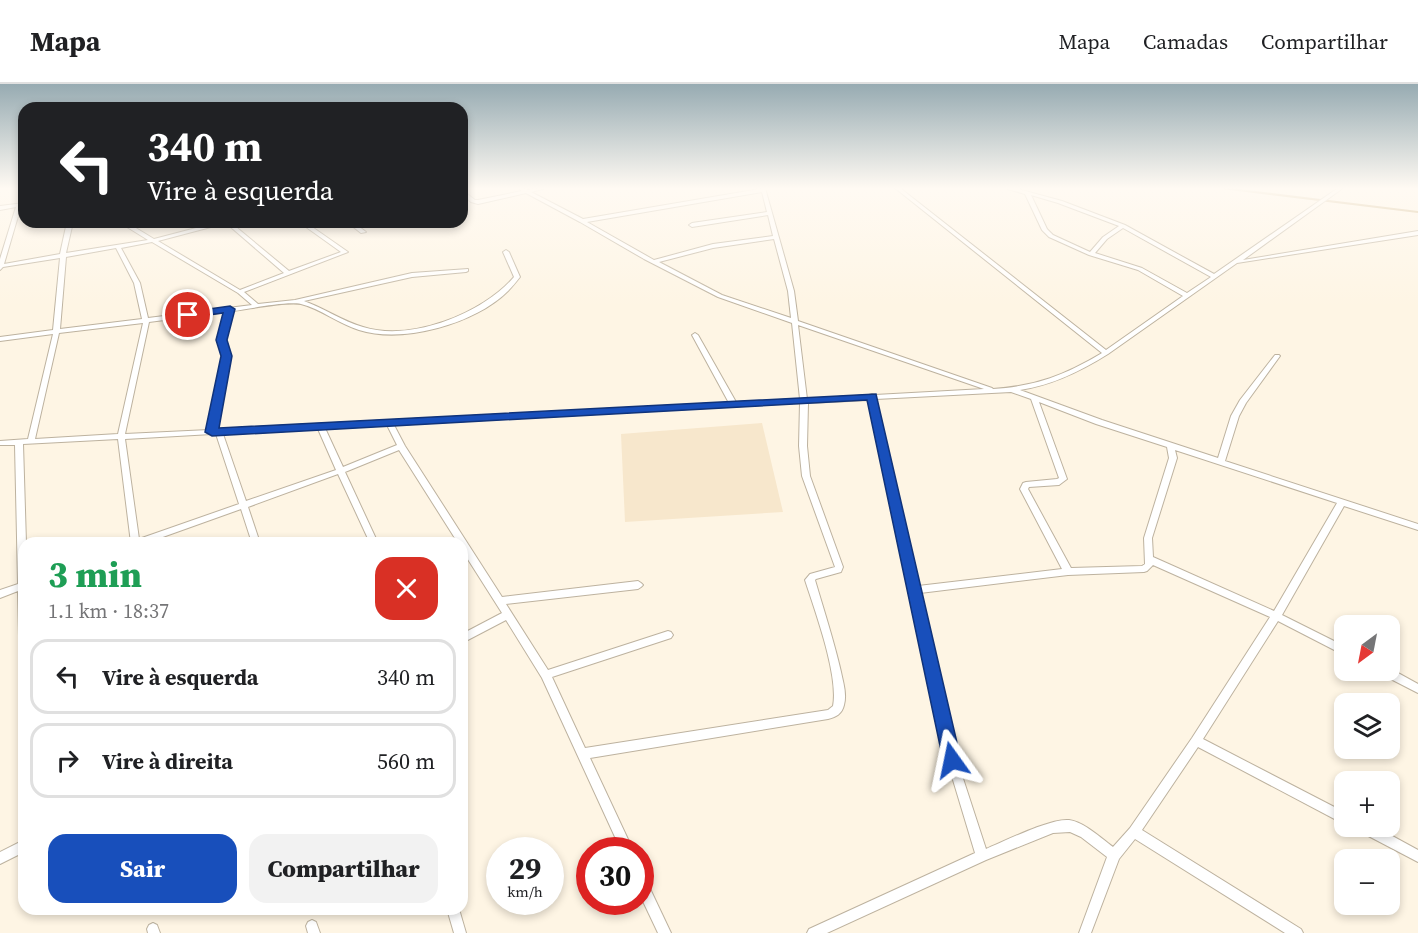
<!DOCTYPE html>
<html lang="pt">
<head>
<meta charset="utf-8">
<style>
  body { margin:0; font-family:"Source Serif 4",serif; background:#f2f2f2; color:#202124; height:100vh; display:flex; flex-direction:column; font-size:22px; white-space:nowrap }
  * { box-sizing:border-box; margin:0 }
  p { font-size:20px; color:#757577 }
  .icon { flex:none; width:33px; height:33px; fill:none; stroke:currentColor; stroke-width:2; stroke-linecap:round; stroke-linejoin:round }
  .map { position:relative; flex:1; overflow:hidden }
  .side { position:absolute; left:18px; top:453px; width:450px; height:378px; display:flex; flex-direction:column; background:#fff; border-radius:18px; box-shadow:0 3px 9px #0003 }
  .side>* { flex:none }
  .top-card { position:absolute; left:18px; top:18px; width:450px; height:126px; border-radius:18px; box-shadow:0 3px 9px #0003; background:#202124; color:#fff; overflow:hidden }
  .needle { width:39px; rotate:212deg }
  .fabs { position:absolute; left:1334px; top:531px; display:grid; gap:12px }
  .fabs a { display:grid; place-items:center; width:66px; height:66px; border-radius:12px; background:#fff; box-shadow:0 3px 9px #0003; font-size:30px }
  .speed { position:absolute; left:486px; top:753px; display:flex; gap:12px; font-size:30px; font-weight:700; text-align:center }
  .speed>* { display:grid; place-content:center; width:78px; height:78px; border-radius:50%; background:#fff; box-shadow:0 3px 9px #0003; line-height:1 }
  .speed small { font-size:15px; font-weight:400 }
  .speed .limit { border:9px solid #d22; background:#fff; color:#111 }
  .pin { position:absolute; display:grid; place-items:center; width:51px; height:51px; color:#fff; margin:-26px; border:3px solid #fff; border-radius:50%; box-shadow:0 2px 6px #0007 }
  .me { position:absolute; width:66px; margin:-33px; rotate:348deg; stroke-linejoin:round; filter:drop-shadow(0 0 4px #0008) }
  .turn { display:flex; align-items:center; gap:21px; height:126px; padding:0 30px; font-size:27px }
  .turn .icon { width:78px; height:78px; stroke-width:2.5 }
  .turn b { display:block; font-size:42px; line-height:51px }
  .round { display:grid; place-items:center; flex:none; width:63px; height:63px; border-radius:18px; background:#f2f2f2 }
  .summary { display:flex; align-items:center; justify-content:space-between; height:102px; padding:0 30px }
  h1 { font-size:36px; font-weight:800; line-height:45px; color:#1e9e55 }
  .button { display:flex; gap:12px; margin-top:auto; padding:12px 30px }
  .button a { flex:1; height:69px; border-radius:18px; background:#184fbb; color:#fff; font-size:24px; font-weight:800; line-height:69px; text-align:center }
  .button a+a { background:#f2f2f2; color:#202124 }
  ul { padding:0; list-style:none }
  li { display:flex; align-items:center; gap:18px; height:75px; margin:0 12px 9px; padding:0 18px; border:3px solid #e0e0e0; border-radius:18px }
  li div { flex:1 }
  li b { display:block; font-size:22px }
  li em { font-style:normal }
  header { display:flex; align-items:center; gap:36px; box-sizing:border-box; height:84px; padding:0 30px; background:#fff; border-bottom:2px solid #e0e0e0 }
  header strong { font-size:28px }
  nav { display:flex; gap:33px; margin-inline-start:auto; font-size:21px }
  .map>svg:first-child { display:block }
  .built { fill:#f7e7cc }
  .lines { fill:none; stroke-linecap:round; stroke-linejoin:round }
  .stream { stroke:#be9d61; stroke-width:2 }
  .minor-casing { stroke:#bdb29f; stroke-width:2 }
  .minor { fill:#fff; fill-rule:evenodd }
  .route { fill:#184fbb; stroke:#10337a; stroke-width:1.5 }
</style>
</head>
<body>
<header>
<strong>Mapa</strong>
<nav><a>Mapa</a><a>Camadas</a><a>Compartilhar</a></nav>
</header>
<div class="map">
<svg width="1418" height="849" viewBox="0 0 1418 849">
  <rect width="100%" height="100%" fill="#fef5e4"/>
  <polygon class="built" points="762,339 783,428 625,438 621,350"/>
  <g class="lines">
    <polyline class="stream" points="1222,104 1418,128"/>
    <g class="minor-casing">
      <g id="minor">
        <path d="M518 104H523L527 106 543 104V105L531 108 583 135 765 104 794 207 798 237 992 304 993 305C1037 302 1065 291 1102 269L895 104H900L1106 266 1183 212 1138 186 1089 171 1049 153 1042 146 1025 110 1008 105V104H1014L1062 117 1125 141 1214 190 1338 104H1343L1243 176 1418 147V151L1237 179 1108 270C1081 287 1053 301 1020 306L1102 336 1218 374 1231 332 1240 316 1275 271H1279L1280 272 1246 319 1239 332 1225 377 1418 440V446L1344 422 1282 531 1344 562V571L1278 537 1203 655 1344 728V740L1198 663 1142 746 1301 845 1303 849H1285L1135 755 1119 775 1091 849H1079L1107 773 1081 753 1070 748 1053 749 986 776 827 849H807L809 845 975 769 947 676 869 316 808 319 807 362 810 392 843 483 841 488 816 495 815 496C824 527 834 557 841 588 843 598 847 610 844 621 842 630 836 633 828 635L590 674 633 766H621L542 594 506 536 462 559V550L502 529 462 466V459H458L399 366 345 388 378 459H370L338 390 248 423 260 459H252L241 425 146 459H131L118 355 23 360 26 459H24V556L21 555 19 552 18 507 0 514V506L18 500 15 361H0V357L28 355 53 250 0 257V253L53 246 60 174 3 183 0 186V175L16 123 0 126V122L24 119V121L21 122 4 180 60 170 67 138H73L66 169 148 156 119 138H126L154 155 219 138H230L289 187 341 168 299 138H305L348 168 244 208 258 220 295 216 412 189 468 185V187L466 188 412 193 304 217C324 224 342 237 363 243 411 258 482 230 514 193L503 168 506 166 509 168 520 193C516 198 512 203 508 207 475 240 403 260 359 246 339 240 321 225 301 220 285 217 250 225 233 227L225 256 229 272 216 345 729 319 692 251 695 249 698 251 736 318 800 315 792 239 718 213 644 175 580 138 526 109 478 120 471 118 462 110V106L475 116H478L522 107ZM762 108 767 128 692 139 689 141 692 143 768 131 773 152 713 160 654 176 587 138ZM1031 111 1058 119 1119 142 1103 153 1090 168 1053 151 1047 145ZM226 139 284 189 240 206 158 157ZM1123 144 1211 193 1187 209 1142 184 1095 169 1107 155ZM774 155 788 207 791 234 722 211 659 178 713 164ZM152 158 238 209 252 221 148 234 140 199 121 164ZM116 164 134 199 142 235 60 245 66 173ZM226 228 219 256 223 272 209 346 125 350 149 238ZM143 239 118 350 35 355 59 249ZM798 241 984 305 875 311 872 310 869 311 807 315ZM1011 308 1031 315 1059 394 1057 395 1026 398 1023 399 1020 405 1062 485 918 502 876 315ZM1039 318 1096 340 1167 363 1169 374 1144 454 1145 480 1142 482 1071 484 1028 405 1029 403 1059 401 1067 395ZM800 319 799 362 802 392 835 483 810 490 805 496C815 527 839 592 833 622L828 626 585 664 552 593 671 554 673 551 671 548 668 547 548 586 506 520 638 505 641 503 643 501 641 499 638 497 502 513 405 362 394 341ZM387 341 397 361 343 383 325 344ZM318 345 336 386 246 417 223 350ZM212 350H216L239 420 139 455 125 355ZM1175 366 1337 419 1274 527 1153 473 1152 454 1177 374ZM1153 481 1270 533 1192 654 1130 744 1113 763C1101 754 1084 738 1069 736 1051 734 1005 757 986 765L957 676 920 509 1068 491 1144 488 1147 487Z"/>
        <polygon points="347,138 353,138 366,148 361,149"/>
        <polygon points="1389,584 1418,600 1418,609 1379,589 1378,586 1389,586"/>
        <polygon points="1355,742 1374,742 1418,766 1418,778 1357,746"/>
        <polygon points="24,756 24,768 0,780 0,768"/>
        <polygon points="640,790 644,792 671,849 658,849 640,811"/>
        <polygon points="447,825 459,825 466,849 454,849"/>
        <polygon points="312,836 316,838 320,849 308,849 306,842 308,838"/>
        <polygon points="153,839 157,841 160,849 148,849 147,845 149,841"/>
      </g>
    </g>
    <use href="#minor" class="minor"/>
  </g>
  <linearGradient id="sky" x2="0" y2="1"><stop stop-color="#97abb2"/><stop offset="0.47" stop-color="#fffaf3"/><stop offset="1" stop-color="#fffaf3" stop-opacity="0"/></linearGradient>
  <rect width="1418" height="222" fill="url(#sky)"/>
  <polygon class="route" points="230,222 235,225 227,256 232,272 219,344 876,310 961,676 958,682 952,684 946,682 943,676 867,316 212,352 205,348 221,272 216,256 223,229 188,234 183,231 188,228"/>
</svg>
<div class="fabs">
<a><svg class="needle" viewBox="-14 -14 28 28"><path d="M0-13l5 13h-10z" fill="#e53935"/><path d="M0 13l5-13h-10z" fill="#757577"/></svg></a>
<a><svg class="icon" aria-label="layers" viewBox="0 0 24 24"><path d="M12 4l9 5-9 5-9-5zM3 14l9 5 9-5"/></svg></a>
<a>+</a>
<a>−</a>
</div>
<div class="speed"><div>29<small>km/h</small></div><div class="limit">30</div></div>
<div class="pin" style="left:188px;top:231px;background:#d93025"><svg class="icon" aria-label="arrive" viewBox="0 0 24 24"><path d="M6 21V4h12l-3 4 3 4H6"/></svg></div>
<svg class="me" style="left:952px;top:676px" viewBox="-20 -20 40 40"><path d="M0-17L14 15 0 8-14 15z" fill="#184fbb" stroke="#fff" stroke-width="4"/></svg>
<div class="top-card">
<div class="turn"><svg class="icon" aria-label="left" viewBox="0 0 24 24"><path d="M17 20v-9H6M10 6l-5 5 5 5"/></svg><div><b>340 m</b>Vire à esquerda</div></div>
</div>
<section class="side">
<div class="summary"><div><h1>3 min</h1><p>1.1 km · 18:37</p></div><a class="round" style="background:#d93025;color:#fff"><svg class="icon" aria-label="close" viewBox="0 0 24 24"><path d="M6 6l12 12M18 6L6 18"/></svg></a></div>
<ul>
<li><svg class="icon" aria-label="left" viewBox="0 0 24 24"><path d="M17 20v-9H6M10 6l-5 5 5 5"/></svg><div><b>Vire à esquerda</b></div><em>340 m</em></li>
<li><svg class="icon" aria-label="right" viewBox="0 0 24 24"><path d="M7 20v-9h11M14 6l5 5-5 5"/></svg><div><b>Vire à direita</b></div><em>560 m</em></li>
</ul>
<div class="button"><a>Sair</a><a>Compartilhar</a></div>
</section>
</div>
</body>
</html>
